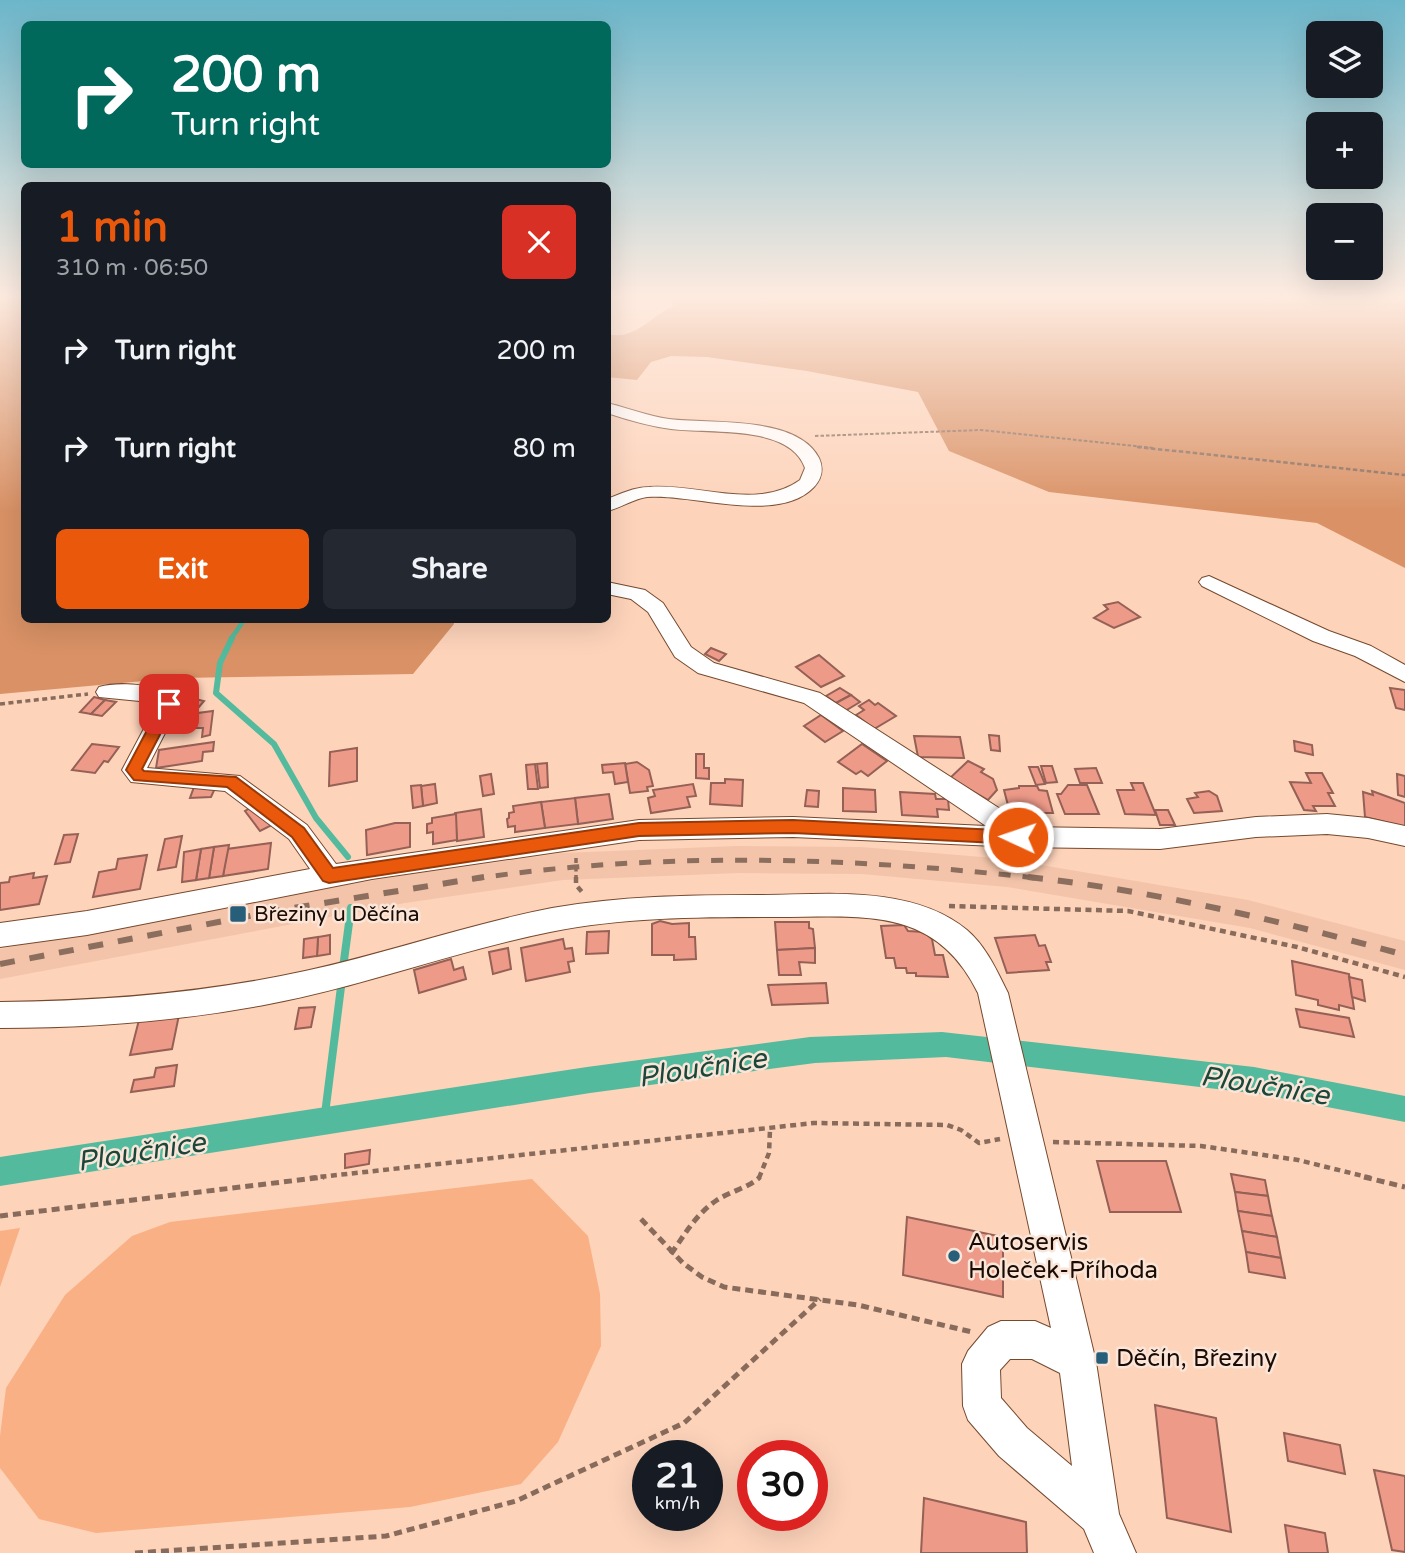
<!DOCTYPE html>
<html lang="en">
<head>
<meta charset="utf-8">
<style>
  body { margin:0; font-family:"Varela Round",sans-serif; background:#242831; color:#f1f3f6; height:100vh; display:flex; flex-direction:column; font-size:26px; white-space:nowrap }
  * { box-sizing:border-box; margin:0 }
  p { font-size:23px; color:#9ea1a6 }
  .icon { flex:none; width:38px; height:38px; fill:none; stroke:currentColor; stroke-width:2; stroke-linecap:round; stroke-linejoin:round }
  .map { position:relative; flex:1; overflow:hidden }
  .details { position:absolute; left:21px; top:182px; width:590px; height:441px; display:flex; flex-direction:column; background:#171b24; border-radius:10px; box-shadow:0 7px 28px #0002 }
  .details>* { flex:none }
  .top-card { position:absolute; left:21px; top:21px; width:590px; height:147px; border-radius:10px; box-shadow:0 7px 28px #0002; background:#00695c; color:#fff; overflow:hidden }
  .controls { position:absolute; left:1306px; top:21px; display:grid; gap:14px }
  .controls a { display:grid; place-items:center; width:77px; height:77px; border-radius:10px; background:#171b24; box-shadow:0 7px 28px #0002; font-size:35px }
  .speed { position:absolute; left:632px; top:1440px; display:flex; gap:14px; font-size:35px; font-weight:700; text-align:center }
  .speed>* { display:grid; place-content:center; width:91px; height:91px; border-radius:50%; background:#171b24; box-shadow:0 7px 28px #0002; line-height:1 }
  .speed small { font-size:18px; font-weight:400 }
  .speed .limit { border:10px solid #d22; background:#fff; color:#111 }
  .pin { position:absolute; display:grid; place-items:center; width:60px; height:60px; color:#fff; margin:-30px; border-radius:14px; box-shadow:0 4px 10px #0006 }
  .me { position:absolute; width:77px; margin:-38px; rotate:273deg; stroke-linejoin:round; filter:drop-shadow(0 0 5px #0008) }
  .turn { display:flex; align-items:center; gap:24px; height:147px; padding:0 35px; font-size:32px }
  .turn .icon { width:91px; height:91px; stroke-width:2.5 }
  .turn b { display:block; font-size:49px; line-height:60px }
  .round { display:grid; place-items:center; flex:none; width:74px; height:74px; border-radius:10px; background:#242831 }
  .head { display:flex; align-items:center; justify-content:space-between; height:119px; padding:0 35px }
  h1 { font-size:42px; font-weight:700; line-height:52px; color:#ea580c }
  .primary-button { display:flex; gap:14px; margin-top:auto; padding:14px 35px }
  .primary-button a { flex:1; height:80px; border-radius:10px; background:#ea580c; color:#fff; font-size:28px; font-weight:700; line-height:80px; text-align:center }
  .primary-button a+a { background:#242831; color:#f1f3f6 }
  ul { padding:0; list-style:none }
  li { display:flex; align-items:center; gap:21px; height:98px; padding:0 35px }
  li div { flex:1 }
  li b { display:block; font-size:26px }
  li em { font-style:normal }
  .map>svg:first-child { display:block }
  .built { fill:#f3c4a9 }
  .green { fill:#f9b084 }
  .forest { fill:#d99165 }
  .water { fill:#53ba9d }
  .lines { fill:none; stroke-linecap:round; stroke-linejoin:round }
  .stream-far2 { stroke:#53ba9d; stroke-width:4.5 }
  .stream-far1 { stroke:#53ba9d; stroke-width:6 }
  .stream { stroke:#53ba9d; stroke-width:8 }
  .building { fill:#ee9a89; stroke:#956055; stroke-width:2 }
  .minor-casing { stroke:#75492e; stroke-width:2 }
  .path-far4 { stroke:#886b5b; stroke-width:2; stroke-dasharray:3.5 2; stroke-linecap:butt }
  .path-far3 { stroke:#886b5b; stroke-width:2.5; stroke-dasharray:4.5 2.5; stroke-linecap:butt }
  .path-far2 { stroke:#886b5b; stroke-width:3.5; stroke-dasharray:5 3.5; stroke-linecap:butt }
  .path-far1 { stroke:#886b5b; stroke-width:4.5; stroke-dasharray:6 4.5; stroke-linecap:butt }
  .path { stroke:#886b5b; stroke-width:5; stroke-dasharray:8 5; stroke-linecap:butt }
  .minor { fill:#fff; fill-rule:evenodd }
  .rail-far1 { stroke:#8c6e5e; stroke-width:5; stroke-dasharray:12 12; stroke-linecap:butt }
  .rail { stroke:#8c6e5e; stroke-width:6; stroke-dasharray:15 15; stroke-linecap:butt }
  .route { fill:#ea580c; stroke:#983908; stroke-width:2 }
  .poi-dot { fill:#275e79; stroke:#fae5d9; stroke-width:2.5 }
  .labels { text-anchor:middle; stroke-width:5; stroke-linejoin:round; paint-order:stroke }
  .poi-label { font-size:21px; fill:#1c0b03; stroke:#fae5d9; text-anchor:start }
  .near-poi-label { font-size:24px; fill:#1c0b03; stroke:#fae5d9; text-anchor:start }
  .near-water-label { font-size:28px; font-style:italic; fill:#1a473a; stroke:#fae5d9 }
</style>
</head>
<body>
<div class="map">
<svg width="1405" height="1553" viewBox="0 0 1405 1553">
  <rect width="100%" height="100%" fill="#fdd3ba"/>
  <polygon class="built" points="736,846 861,847 1006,859 1248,900 1405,941 1405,970 1250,928 1007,887 862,874 738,873 563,880 405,903 0,979 0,949 239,904 404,875 562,853"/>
  <g class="green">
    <polygon points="532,1179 588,1236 600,1294 601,1346 558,1442 521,1484 410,1507 96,1533 39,1519 0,1468 0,1436 6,1388 65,1295 132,1236 170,1222"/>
    <polygon points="20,1228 0,1287 0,1231"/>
  </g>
  <g class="forest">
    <polygon points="0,295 24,295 24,620 453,620 454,624 413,674 177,678 0,694"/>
    <path d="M668 295H1405V568L1317 523 1049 492 949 451 918 392 807 371 707 357 671 356 651 362 637 380 607 377V334C634 341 650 317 673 306Z"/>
  </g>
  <polygon class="water" points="942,1032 1254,1067 1405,1096 1405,1122 1259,1094 946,1057 815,1063 590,1093 0,1186 0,1157 587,1067 810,1037"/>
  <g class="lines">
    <polyline class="stream-far2" points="231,639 244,620"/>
    <polyline class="stream-far1" points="232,638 220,663 216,693 274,744 316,818 348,857"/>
    <g class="stream">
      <polyline points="343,968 351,908"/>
      <polyline points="325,1114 342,979"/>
    </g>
  </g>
  <g class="building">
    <polygon points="1118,602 1140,617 1114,628 1094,618 1108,609 1104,605"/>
    <polygon points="711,648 726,654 719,661 705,654"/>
    <polygon points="819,655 844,676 821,687 796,667"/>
    <polygon points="840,688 851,695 836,703 826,696"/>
    <polygon points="1390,688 1405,690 1405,710 1396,708"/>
    <polygon points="851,695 860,702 845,711 836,703"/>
    <polygon points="94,697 105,700 91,714 80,712"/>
    <polygon points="187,697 204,701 198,708 180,703"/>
    <polygon points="105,700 116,702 102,716 91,714"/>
    <polygon points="869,700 875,705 878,703 896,716 874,729 856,715 864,710 859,706"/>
    <polygon points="213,711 210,735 202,737 203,728 196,728 198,713"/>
    <polygon points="821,715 843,731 825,742 804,726"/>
    <polygon points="989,735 999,736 1000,751 991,750"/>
    <polygon points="914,736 960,737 964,758 918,757"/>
    <polygon points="1294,741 1312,745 1313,755 1295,751"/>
    <polygon points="214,742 213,751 203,752 202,761 156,768 159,750"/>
    <polygon points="92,744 119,747 108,762 104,761 95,773 72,770"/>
    <polygon points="862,744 887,761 868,776 861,771 856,774 838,762"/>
    <polygon points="357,748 357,781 329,786 330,752"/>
    <polygon points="696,754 704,754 704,768 709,768 709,779 696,778"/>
    <polygon points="968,761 984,769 981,772 993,779 997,790 988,800 950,778"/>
    <polygon points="637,762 649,770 653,786 647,787 648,791 630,793 625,764"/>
    <polygon points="547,763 548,787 540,788 537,764"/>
    <polygon points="625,763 628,782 615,784 613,772 603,773 602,765"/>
    <polygon points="535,764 538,789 528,789 526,765"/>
    <polygon points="1041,766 1052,766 1057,782 1046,783"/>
    <polygon points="1029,767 1038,767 1045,784 1036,785"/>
    <polygon points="1096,768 1102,783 1080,783 1075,769"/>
    <polygon points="1306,773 1322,773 1333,793 1328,793 1335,806 1313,806 1316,811 1304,810 1290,782 1311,783"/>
    <polygon points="491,774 494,794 483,796 480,776"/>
    <polygon points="1397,774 1405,776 1405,797 1398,795"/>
    <polygon points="725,779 743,780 742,806 710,804 711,783 725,783"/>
    <polygon points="1131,783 1143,783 1156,815 1125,814 1117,790 1134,790"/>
    <polygon points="435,784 437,803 423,806 421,786"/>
    <polygon points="693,784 696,796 687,797 690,807 651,813 648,798 655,796 653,790"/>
    <polygon points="421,785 423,806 413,808 411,786"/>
    <polygon points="1068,785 1087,785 1099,814 1065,814 1057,794 1061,794"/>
    <polygon points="216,786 211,797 190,798 194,787"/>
    <polygon points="1019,786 1037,786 1039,790 1047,791 1053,813 1010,813 1004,790 1019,788"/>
    <polygon points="843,788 875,790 876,812 843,811"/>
    <polygon points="807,790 819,791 818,807 805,806"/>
    <polygon points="1209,791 1217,796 1222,811 1194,813 1187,799 1198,797 1195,793"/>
    <polygon points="1372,791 1405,803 1405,827 1365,817 1363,792 1373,795"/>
    <polygon points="900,792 935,794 936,799 948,799 949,810 937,809 938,817 902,815"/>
    <polygon points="609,794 613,819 578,824 575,798"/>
    <polygon points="575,798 578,824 545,828 541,802"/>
    <polygon points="541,802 545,828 515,832 515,826 508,827 507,819 509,818 509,813 514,812 513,806"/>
    <polygon points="255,805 272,825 260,831 245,811"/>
    <polygon points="481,809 484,837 457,841 455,813"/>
    <polygon points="1155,810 1168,810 1175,825 1160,825"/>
    <polygon points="456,814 457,840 433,844 433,832 427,833 427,824 432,823 432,818"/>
    <polygon points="395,823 410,823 410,847 367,855 366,830"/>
    <polygon points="78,834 70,862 55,864 64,835"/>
    <polygon points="182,836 176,867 158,870 165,839"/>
    <polygon points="271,843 268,869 223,876 227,849"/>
    <polygon points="229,845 223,876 209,878 214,847"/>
    <polygon points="214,847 209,878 196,880 201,849"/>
    <polygon points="201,849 196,880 182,882 184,852"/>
    <polygon points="147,855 140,889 93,897 99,872 116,869 118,859"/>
    <polygon points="34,873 33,878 47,876 39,904 0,910 0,883 9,882 10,877"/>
    <polygon points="660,921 672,924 689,923 689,937 695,937 696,959 674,960 674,955 652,955 652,924"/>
    <polygon points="775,922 809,922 809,928 813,929 815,948 777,950"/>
    <polygon points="904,925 908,931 924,932 932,939 935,955 943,955 948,977 916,976 916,973 907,973 906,968 896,968 894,958 886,958 881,926"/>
    <polygon points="609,931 608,953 586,954 587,932"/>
    <polygon points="330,935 330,954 317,956 318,937"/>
    <polygon points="1035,935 1039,946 1045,945 1051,962 1046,962 1049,970 1007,973 995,938"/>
    <polygon points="318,937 317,956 303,958 304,939"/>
    <polygon points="563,939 565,949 572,948 574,961 568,962 570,972 526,981 521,948"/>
    <polygon points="508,948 511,969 493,974 489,952"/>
    <polygon points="815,948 815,963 799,962 801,975 779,975 777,950"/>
    <polygon points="451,959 454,970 463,967 466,979 419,993 414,970"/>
    <polygon points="1292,961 1349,974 1354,1009 1339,1005 1339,1010 1318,1005 1318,1000 1296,995"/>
    <polygon points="1349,977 1362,980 1365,1001 1352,997"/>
    <polygon points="826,983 828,1003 772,1005 768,985"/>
    <polygon points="315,1007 311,1027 295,1029 299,1008"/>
    <polygon points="1296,1009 1349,1018 1354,1037 1300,1027"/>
    <polygon points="179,1015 172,1049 130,1055 139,1020"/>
    <polygon points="177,1065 174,1086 131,1092 134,1080 154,1077 156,1068"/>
    <polygon points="370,1150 369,1164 345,1168 345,1154"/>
    <polygon points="1097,1161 1166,1161 1181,1212 1110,1212"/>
    <polygon points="1231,1174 1265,1180 1268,1196 1235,1192"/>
    <polygon points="1235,1192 1268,1196 1272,1216 1238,1211"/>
    <polygon points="1238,1211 1272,1216 1277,1237 1242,1231"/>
    <polygon points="907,1217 1003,1237 1003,1297 903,1275"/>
    <polygon points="1242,1231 1277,1237 1281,1258 1246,1252"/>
    <polygon points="1246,1252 1281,1258 1285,1278 1249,1272"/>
    <polygon points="1155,1405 1216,1418 1231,1532 1167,1518"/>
    <polygon points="1284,1433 1340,1445 1345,1474 1288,1461"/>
    <polygon points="1374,1470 1405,1476 1405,1552 1392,1550"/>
    <polygon points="924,1498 1026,1522 1027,1553 921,1553"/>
    <polygon points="1285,1525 1325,1533 1328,1553 1289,1553"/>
  </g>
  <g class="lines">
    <g class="minor-casing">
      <g id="minor">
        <path d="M607 403C628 408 648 416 669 419 710 424 797 415 819 458 824 469 822 478 814 487 778 525 693 493 647 497 633 499 621 508 607 511V499C621 494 634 487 649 487 698 483 757 511 800 480L805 468C790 424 709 434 671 429 649 426 628 420 607 413Z"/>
        <polygon points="1209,576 1329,631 1371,646 1405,665 1405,682 1355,656 1313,641 1202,586 1199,582 1202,578"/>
        <path d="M607 582 645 590 663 603 691 647 714 663 820 693 1002 810 1024 827 1160 829 1256 817 1327 814 1368 818 1405 826V846L1368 838 1327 834 1256 837 1160 849 1018 847 793 837 639 840 372 879 87 935 0 947V923L87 911 310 869 289 839 225 791 131 782 122 770 156 706 150 702 99 697 96 692 99 687C120 681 168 684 180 704L147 768 240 776 307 825 336 864 639 820 793 817 986 826 804 703 698 673 675 657 648 612 631 599 607 594Z"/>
        <path d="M758 895C825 895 911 884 967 930 986 946 997 971 1008 993L1096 1362 1119 1514 1136 1553H1094L1084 1529 999 1456 968 1420 963 1406 962 1364 968 1351 988 1327 1001 1321H1035L1051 1328 978 993C935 905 862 917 777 917 701 917 625 917 550 932 455 951 364 986 269 1004 180 1021 90 1028 0 1028V1002C103 1001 205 993 305 971 388 953 469 924 552 908 620 896 689 895 758 895ZM1010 1359H1032L1060 1373 1072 1466 1027 1428 1001 1398 1000 1370Z"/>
      </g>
    </g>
    <polyline class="path-far4" points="815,436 981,430 1154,448"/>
    <polyline class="path-far3" points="1137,447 1405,475"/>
    <g class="path-far2">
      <polyline points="0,704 88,694"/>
      <polyline points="576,858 576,879"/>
    </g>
    <g class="path-far1">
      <polyline points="576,877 576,885 583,893"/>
      <polyline points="949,906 1128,911 1297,947 1405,977"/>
      <polyline points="1053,1142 1201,1146 1298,1160 1371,1178"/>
      <polyline points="310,1178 814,1123 947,1125 961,1130 979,1143 1000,1139"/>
      <polyline points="759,1178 769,1153 770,1130"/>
    </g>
    <g class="path">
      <polyline points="1364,1177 1405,1187"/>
      <polyline points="0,1216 324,1177"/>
      <polyline points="641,1219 683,1263 702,1277 724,1287 858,1305 972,1332"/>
      <path d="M671 1254C685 1234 696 1214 717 1200 731 1191 748 1188 760 1177"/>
      <polyline points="135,1553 386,1536 516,1501 684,1423 820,1299"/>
    </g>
    <use href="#minor" class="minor"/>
    <path class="rail-far1" d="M472 879C661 851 854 857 1044 879"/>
    <g class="rail">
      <path d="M1028 877C1156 891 1281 921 1405 955"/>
      <polyline points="0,964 281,910 484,877"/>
    </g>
  </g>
  <linearGradient id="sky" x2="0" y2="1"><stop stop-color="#6cb6ca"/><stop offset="0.58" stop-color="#feebe0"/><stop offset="1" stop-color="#feebe0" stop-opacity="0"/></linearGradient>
  <rect width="1405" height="512" fill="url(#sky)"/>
  <polygon class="route" points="169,699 176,704 142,769 144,771 236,777 304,828 333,868 639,823 793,820 1018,831 1024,832 1027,837 1024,842 1018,844 793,833 639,836 329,883 323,881 292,837 227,787 134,780 126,770 161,704"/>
  <g class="poi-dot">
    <rect x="229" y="905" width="18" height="18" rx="3.5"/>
    <circle cx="954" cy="1256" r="7"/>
    <rect x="1095" y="1351" width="14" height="14" rx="3.5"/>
  </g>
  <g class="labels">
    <g class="poi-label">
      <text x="254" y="921">Březiny u Děčína</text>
    </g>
    <g class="near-poi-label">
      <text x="968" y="1250">Autoservis<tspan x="968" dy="28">Holeček-Příhoda</tspan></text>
      <text x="1116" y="1366">Děčín, Březiny</text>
    </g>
    <g class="near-water-label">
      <text transform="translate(702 1067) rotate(-9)" y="10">Ploučnice</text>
      <text transform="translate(1265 1085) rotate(9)" y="10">Ploučnice</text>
      <text transform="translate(141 1151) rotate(-9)" y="10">Ploučnice</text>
    </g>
  </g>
</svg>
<div class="controls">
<a><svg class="icon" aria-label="layers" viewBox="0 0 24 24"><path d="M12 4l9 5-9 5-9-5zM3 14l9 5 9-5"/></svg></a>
<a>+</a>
<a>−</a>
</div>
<div class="speed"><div>21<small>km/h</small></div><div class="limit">30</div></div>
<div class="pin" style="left:169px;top:704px;background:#d93025"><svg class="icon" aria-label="arrive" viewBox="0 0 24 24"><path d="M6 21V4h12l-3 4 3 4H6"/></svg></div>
<svg class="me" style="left:1018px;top:837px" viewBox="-20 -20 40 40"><circle r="17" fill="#ea580c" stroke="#fff" stroke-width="3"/><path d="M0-11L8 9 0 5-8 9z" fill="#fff"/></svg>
<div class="top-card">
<div class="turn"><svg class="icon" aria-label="right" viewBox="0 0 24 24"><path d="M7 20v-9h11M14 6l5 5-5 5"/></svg><div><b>200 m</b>Turn right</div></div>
</div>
<section class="details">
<div class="head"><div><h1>1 min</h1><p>310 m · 06:50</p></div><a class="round" style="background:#d93025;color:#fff"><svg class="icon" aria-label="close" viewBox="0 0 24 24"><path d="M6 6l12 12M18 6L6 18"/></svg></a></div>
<ul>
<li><svg class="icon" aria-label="right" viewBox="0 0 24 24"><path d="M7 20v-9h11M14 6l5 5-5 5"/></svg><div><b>Turn right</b></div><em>200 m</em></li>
<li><svg class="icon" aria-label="right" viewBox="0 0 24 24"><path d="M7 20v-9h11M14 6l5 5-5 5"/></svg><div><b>Turn right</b></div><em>80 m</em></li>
</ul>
<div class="primary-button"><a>Exit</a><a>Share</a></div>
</section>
</div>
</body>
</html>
